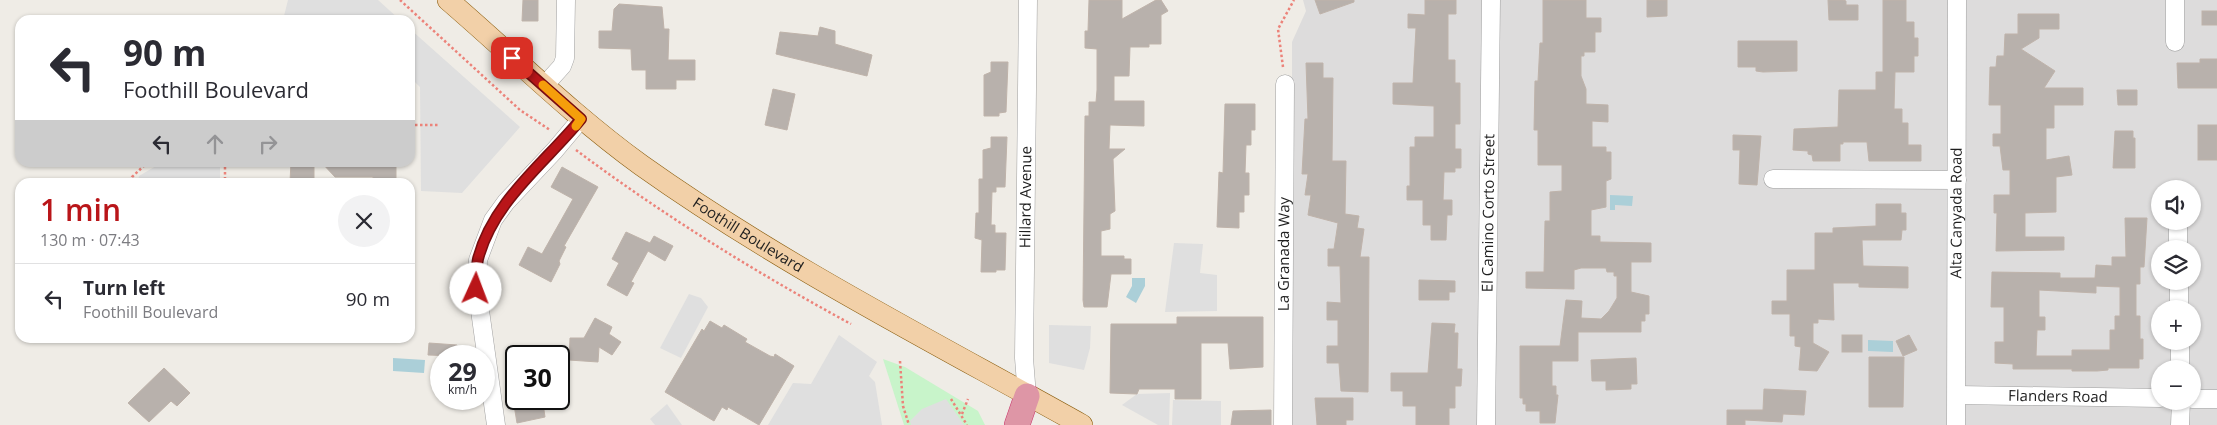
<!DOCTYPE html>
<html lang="en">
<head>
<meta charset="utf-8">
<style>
  body { margin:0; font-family:"Open Sans",sans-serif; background:#f2f2f3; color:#2b2b33; height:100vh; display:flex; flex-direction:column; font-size:19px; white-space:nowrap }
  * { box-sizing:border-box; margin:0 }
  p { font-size:16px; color:#7c7c81 }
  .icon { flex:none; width:28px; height:28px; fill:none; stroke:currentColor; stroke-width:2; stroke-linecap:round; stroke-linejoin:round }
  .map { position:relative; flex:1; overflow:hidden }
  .side { position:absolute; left:15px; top:178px; width:400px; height:165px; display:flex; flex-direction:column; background:#fff; border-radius:15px; box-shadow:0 1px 4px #0004 }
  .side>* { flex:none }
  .guide { position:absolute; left:15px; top:15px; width:400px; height:152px; border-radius:15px; box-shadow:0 1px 4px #0004; background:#fff; color:#2b2b33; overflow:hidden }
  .buttons { position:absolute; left:2151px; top:180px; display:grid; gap:10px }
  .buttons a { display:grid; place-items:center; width:50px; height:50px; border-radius:50%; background:#fff; box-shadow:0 1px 4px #0004; font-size:25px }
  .speed { position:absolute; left:430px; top:345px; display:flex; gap:10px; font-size:25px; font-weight:700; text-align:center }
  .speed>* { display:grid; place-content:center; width:65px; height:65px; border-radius:50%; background:#fff; box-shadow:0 1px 4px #0004; line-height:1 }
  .speed small { font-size:12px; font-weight:400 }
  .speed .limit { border:2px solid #111; border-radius:8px; background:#fff; color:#111 }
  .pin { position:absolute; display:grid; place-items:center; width:42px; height:42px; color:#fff; margin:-21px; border-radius:10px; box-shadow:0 2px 8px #0006 }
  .me { position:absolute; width:55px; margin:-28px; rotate:2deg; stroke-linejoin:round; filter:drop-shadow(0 0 4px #0008) }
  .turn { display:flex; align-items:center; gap:18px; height:105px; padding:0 25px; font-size:22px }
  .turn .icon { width:65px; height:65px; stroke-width:2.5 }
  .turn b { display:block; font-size:35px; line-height:42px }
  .lanes { display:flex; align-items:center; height:48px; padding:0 25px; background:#0003; justify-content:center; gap:25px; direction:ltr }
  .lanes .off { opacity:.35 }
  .round { display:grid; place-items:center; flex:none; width:52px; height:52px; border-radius:26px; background:#f2f2f3 }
  .head { display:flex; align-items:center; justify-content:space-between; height:85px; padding:0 25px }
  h1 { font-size:30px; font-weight:600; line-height:38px; color:#b91519 }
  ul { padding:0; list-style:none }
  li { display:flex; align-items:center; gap:15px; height:70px; padding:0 25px; border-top:1px solid #e1e1e2 }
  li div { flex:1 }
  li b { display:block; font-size:19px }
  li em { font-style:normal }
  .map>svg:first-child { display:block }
  .residential { fill:#dddcdc; fill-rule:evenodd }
  .park { fill:#c8f4ca }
  .parking { fill:#dfdfdf }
  .water { fill:#abcfd8 }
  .building { fill:#b8b1ac; stroke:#bfb3aa; fill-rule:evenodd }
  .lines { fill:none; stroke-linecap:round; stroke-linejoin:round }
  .minor-casing { stroke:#a0a0a0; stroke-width:19 }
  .major-casing { stroke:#8b5e0f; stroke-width:22 }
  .highway-casing { stroke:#c9376d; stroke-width:26 }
  .path { stroke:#ec837a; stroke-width:2.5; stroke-dasharray:2.5 2.5; stroke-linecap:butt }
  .minor { stroke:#fff; stroke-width:18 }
  .major { stroke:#f2d0a8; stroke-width:21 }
  .highway { stroke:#de96a6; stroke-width:25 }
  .route-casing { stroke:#780e10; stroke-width:12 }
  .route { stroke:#b91519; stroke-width:9 }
  .slow { stroke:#f59e0b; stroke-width:9 }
  .labels { text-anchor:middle; stroke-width:5; stroke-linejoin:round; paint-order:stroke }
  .street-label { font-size:15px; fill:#1f1f1f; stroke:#fff }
</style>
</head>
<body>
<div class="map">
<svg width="2217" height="425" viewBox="0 0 2217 425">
  <rect width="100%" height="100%" fill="#efece6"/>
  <path class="residential" d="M1303 0H2217V425H1292V42L1306 11ZM2160 189H2192V221H2160ZM2160 249H2192V281H2160ZM2160 309H2192V341H2160ZM2160 369H2192V401H2160Z"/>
  <polygon class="park" points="883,359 905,367 978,411 985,425 904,425"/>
  <g class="parking">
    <polygon points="288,0 378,0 400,20 289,20 284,16"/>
    <polygon points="410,29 520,127 462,193 421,191 420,87 410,77"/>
    <polygon points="161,163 220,163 220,182 138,182 139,176"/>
    <polygon points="1174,243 1203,244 1200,273 1217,275 1217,311 1165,312"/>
    <polygon points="689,294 701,298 708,307 681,358 660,348"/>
    <polygon points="1049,325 1091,326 1090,348 1084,370 1049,363"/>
    <polygon points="839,335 877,362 869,376 875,382 882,425 768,425 793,383 811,384"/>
    <polygon points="1170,393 1169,425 1158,425 1122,405 1137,394"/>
    <polygon points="946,399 964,425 911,425 910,421 922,409"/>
    <polygon points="1173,400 1221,401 1221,425 1172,425"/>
    <polygon points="667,404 682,425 655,425 650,419"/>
  </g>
  <g class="water">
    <polygon points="1610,195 1633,196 1632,206 1615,205 1615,210 1610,210"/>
    <polygon points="1132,278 1145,278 1145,286 1136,303 1126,297 1132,286"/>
    <polygon points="1868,340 1893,341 1893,352 1868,351"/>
    <polygon points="393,358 425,360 424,373 393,371"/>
  </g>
  <g class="building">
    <polygon points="523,0 538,0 538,21 522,21"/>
    <polygon points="1089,0 1122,0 1122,19 1156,0 1161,0 1168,11 1161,15 1161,44 1149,44 1149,47 1130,47 1129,76 1114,76 1114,101 1144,101 1144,126 1110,125 1109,149 1125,149 1113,159 1115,211 1110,214 1110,229 1101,231 1101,256 1124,256 1124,259 1131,259 1131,274 1111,274 1107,307 1084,307 1083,300 1085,116 1089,116 1089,102 1096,102 1097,90 1097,49 1085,48 1085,31 1088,31"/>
    <polygon points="1315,0 1354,0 1354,2 1320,14"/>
    <polygon points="1425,0 1456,0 1456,14 1448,14 1448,60 1455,60 1455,83 1460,83 1460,124 1455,124 1455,149 1461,149 1461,168 1455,168 1455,172 1444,172 1443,200 1452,200 1452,215 1447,215 1446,240 1431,240 1431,225 1423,225 1423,200 1407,200 1407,186 1410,186 1410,147 1415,147 1415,137 1434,137 1434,106 1393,104 1393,83 1413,83 1416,28 1408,28 1408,14 1425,15"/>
    <polygon points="1543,0 1586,0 1586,18 1601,18 1601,32 1595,32 1595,52 1584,52 1584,56 1581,56 1581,76 1586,89 1586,104 1608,105 1608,122 1592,121 1592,147 1606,147 1606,152 1611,152 1611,179 1606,181 1606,207 1591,210 1591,236 1600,236 1600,242 1651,243 1651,262 1631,262 1631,292 1649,296 1649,314 1645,314 1645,321 1641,321 1641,332 1578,332 1578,361 1552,361 1552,386 1556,386 1556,395 1558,395 1555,423 1540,423 1540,411 1526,411 1526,404 1523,404 1523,398 1520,398 1520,346 1560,346 1566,300 1582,301 1581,318 1601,319 1609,311 1617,298 1617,276 1614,276 1614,272 1607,272 1606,268 1581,268 1574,270 1574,289 1526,288 1526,272 1544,272 1545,221 1550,221 1550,192 1562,191 1562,165 1538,165 1538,130 1534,130 1535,81 1538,81 1540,43 1543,43"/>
    <polygon points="1647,0 1667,0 1667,16 1647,17"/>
    <polygon points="1828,0 1843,0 1846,1 1846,5 1858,5 1858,20 1829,20"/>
    <polygon points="1883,0 1906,0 1906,22 1914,22 1914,38 1918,38 1918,56 1914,56 1914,72 1895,72 1894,109 1902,109 1902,123 1908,123 1908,145 1921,145 1921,161 1869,161 1867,142 1843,142 1843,144 1840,144 1840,161 1813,161 1812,155 1808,154 1808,151 1793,150 1794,129 1838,127 1839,90 1876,90 1876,72 1883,72"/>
    <polygon points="619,4 662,7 664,29 669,29 668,60 695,60 695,80 676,80 676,89 646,89 646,70 632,70 631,49 599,48 599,31 612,31 614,9"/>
    <rect x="2202" y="11" width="15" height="14"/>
    <polygon points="2018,14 2059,14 2059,29 2039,29 2039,38 2021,49 2055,71 2044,88 2083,88 2083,105 2054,105 2054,128 2046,128 2046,160 2069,156 2072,175 2056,177 2056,212 2025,213 2025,237 2064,237 2064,250 1996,251 1997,213 1994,213 1994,195 2010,195 2010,170 2003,170 2000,146 1993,146 1993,134 2001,134 2001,105 1989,105 1990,67 1996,67 1997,56 2004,56 2005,34 2018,34"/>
    <polygon points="820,27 835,31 835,44 872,55 867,76 776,54 780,32 818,36"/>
    <polygon points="1738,41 1797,41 1797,71 1763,72 1756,71 1756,67 1738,67"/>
    <polygon points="2200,59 2217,59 2217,88 2178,88 2177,63 2200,63"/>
    <polygon points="991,62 1008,62 1006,112 999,113 999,116 984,116 984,75 991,72"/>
    <polygon points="1306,63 1323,63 1323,78 1333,78 1332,161 1346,161 1345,214 1359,216 1357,228 1364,229 1360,257 1369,257 1368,392 1341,391 1339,363 1327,363 1327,346 1338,346 1338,320 1327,320 1327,302 1341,303 1340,266 1328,266 1328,249 1334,249 1338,223 1308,215 1311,195 1305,195 1308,174 1302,174 1305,119 1308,119"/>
    <polygon points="773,89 795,94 787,130 765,125"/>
    <polygon points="2117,90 2137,90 2137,105 2118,105"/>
    <polygon points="1225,104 1255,104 1255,130 1251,130 1251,145 1246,145 1245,173 1249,173 1249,195 1244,195 1244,212 1239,212 1239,228 1217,227 1219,172 1223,173"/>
    <rect x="2198" y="125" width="19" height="35"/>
    <polygon points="2115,131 2133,131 2133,138 2135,138 2135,168 2113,168"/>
    <polygon points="1733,135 1761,136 1757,185 1739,184 1740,150 1733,150"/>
    <polygon points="991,137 1007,137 1005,187 996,187 996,192 992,192 991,225 995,225 995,233 1006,233 1005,270 996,270 996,272 981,272 982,240 975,238 976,213 979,213 979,179 983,179 983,150 991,148"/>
    <polygon points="291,162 314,162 314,182 290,182"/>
    <polygon points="321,162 396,162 396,182 373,182 373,177 335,177"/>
    <polygon points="562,167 598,187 564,246 566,247 559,261 560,264 551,282 519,265 528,247 542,254 573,199 551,187"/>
    <polygon points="1876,204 1901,204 1901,213 1906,213 1906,230 1902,230 1901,240 1862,240 1863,266 1908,267 1908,288 1859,287 1859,283 1833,283 1834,320 1818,319 1818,323 1813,323 1813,343 1829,352 1817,371 1799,370 1801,347 1795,346 1795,336 1790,336 1790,314 1772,314 1772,301 1787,301 1787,270 1815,270 1815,233 1833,233 1833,228 1876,226"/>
    <path d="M2125 218H2147L2144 267H2140V284H2136V316H2140V339H2143V359H2139V368H2108V370L2097 371H2072V369H2013V364L1995 363V342H2004V307H1991L1992 272 2060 273V278H2095L2096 265 2112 266V257H2126ZM2096 286 2120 287V316H2115V330H2110V350H2072V356H2036L2037 330H2045V317H2039V290L2096 293Z"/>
    <polygon points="626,232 650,243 654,236 673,246 665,261 648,251 631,282 634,283 627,296 607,285 619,263 612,259"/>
    <polygon points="1419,280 1455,281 1455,292 1449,292 1449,300 1419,300"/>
    <polygon points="1177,317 1263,317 1263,367 1230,369 1228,343 1201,343 1201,399 1175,399 1175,389 1139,389 1137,394 1110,393 1111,324 1177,324"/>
    <polygon points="595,318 612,327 609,334 621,342 612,355 599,347 598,362 569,360 570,338 584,338"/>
    <polygon points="710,321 722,328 724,325 747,339 745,342 770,356 774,357 775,354 794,366 759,425 728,407 727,410 722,407 714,421 665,392 702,329 704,331"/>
    <polygon points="1432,323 1455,324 1454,333 1458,333 1457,369 1462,369 1461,386 1455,386 1455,408 1449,408 1449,425 1416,425 1416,406 1403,406 1403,391 1391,391 1391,373 1428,373"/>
    <rect x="1842" y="335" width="20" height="17"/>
    <polygon points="1909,335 1917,350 1903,356 1896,341"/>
    <polygon points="429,343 457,345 456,356 428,355"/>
    <polygon points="1869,357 1904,357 1903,407 1869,407"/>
    <polygon points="1636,358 1637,384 1631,384 1631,389 1606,390 1606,381 1592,381 1591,360"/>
    <polygon points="164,368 190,393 177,406 171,401 149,422 128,403"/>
    <polygon points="1764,389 1806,391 1804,415 1783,414 1782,422 1745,420 1745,425 1727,425 1727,410 1763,410"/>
    <polygon points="1315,398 1353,398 1353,420 1346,420 1346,425 1317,425"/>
    <polygon points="513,399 540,399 540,403 543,403 545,417 517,423"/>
    <polygon points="1271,410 1271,425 1231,425 1233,411"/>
  </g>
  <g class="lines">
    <g class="minor-casing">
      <g id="minor">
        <polyline points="2175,0 2175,42"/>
        <polyline points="544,86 562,66 565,58 566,0"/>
        <polyline points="1773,179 1957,180"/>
        <polyline points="2178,221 2178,249"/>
        <polyline points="2179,281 2179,309"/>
        <polyline points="2180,341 2180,369"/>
        <path id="s1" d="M1957 395 2160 398"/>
        <path id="s2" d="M1027 396 1024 358 1028 0"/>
        <polyline points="2192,399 2217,399"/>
        <polyline points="496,425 477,289 478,260 493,220 506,202 555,150 581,119"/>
        <path id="s3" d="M1283 425 1285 84"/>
        <path id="s4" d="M1486 425 1491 0"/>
        <path id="s5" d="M1956 425 1957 0"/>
        <polyline points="2180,425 2181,401"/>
      </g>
    </g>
    <g class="major-casing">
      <g id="major">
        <path id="s6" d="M448 0C512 55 572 115 641 165 780 264 934 342 1082 425"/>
      </g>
    </g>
    <g class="highway-casing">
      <polyline id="highway" points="1017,425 1027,396"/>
    </g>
    <g class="path">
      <polyline points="400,0 520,110 550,130"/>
      <polyline points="1283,67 1278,29 1294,0"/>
      <polyline points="410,125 440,125"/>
      <path d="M576 150C663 215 755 272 851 324"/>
      <polyline points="225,162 225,182"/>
      <polyline points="131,182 132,177 148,162"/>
      <polyline points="900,361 903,406 909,425"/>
      <polyline points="951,399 967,425"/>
      <polyline points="962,414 968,399"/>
    </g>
    <use href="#minor" class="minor"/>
    <use href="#major" class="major"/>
    <use href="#highway" class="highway"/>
  </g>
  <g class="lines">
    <g class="route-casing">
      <path id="route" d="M476 289C477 280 476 268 478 259 493 201 545 163 581 119L512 58"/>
    </g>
    <use href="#route" class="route"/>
    <polyline class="slow" points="543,85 581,119 576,126"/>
  </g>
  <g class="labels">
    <g class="street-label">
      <text dy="5" stroke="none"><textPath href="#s2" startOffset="199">Hillard Avenue</textPath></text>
      <text dy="5" stroke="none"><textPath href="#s4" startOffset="212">El Camino Corto Street</textPath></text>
      <text dy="5" stroke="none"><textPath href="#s5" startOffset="212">Alta Canyada Road</textPath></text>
      <text dy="5" stroke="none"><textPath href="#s6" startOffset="382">Foothill Boulevard</textPath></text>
      <text dy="5" stroke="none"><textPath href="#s3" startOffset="171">La Granada Way</textPath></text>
      <text dy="5" stroke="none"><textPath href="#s1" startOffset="101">Flanders Road</textPath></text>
    </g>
  </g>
</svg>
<div class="buttons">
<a><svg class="icon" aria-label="sound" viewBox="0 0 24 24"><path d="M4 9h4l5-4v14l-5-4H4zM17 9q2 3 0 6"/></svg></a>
<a><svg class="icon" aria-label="layers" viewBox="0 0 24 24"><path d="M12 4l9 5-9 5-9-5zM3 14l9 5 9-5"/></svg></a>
<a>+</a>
<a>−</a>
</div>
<div class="speed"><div>29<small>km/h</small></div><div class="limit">30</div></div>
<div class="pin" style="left:512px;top:58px;background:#d93025"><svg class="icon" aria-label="arrive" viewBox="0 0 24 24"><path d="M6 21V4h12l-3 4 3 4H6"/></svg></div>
<svg class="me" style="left:476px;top:289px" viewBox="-20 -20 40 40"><circle r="19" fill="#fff"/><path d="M0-13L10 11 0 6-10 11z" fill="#b91519"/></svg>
<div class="guide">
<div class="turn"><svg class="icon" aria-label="left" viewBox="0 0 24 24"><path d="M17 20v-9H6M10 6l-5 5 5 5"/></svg><div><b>90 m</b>Foothill Boulevard</div></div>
<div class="lanes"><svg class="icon" aria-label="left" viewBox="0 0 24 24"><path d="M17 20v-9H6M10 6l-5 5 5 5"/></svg><svg class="icon off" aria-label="ahead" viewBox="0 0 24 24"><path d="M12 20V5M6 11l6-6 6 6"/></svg><svg class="icon off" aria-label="right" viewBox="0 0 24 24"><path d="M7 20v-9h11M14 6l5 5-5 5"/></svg></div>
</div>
<section class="side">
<div class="head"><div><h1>1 min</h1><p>130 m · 07:43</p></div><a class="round"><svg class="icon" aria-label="close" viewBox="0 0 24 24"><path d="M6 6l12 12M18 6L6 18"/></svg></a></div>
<ul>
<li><svg class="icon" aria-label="left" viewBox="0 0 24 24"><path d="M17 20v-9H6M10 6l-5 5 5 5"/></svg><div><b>Turn left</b><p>Foothill Boulevard</p></div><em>90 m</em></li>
</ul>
</section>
</div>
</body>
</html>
